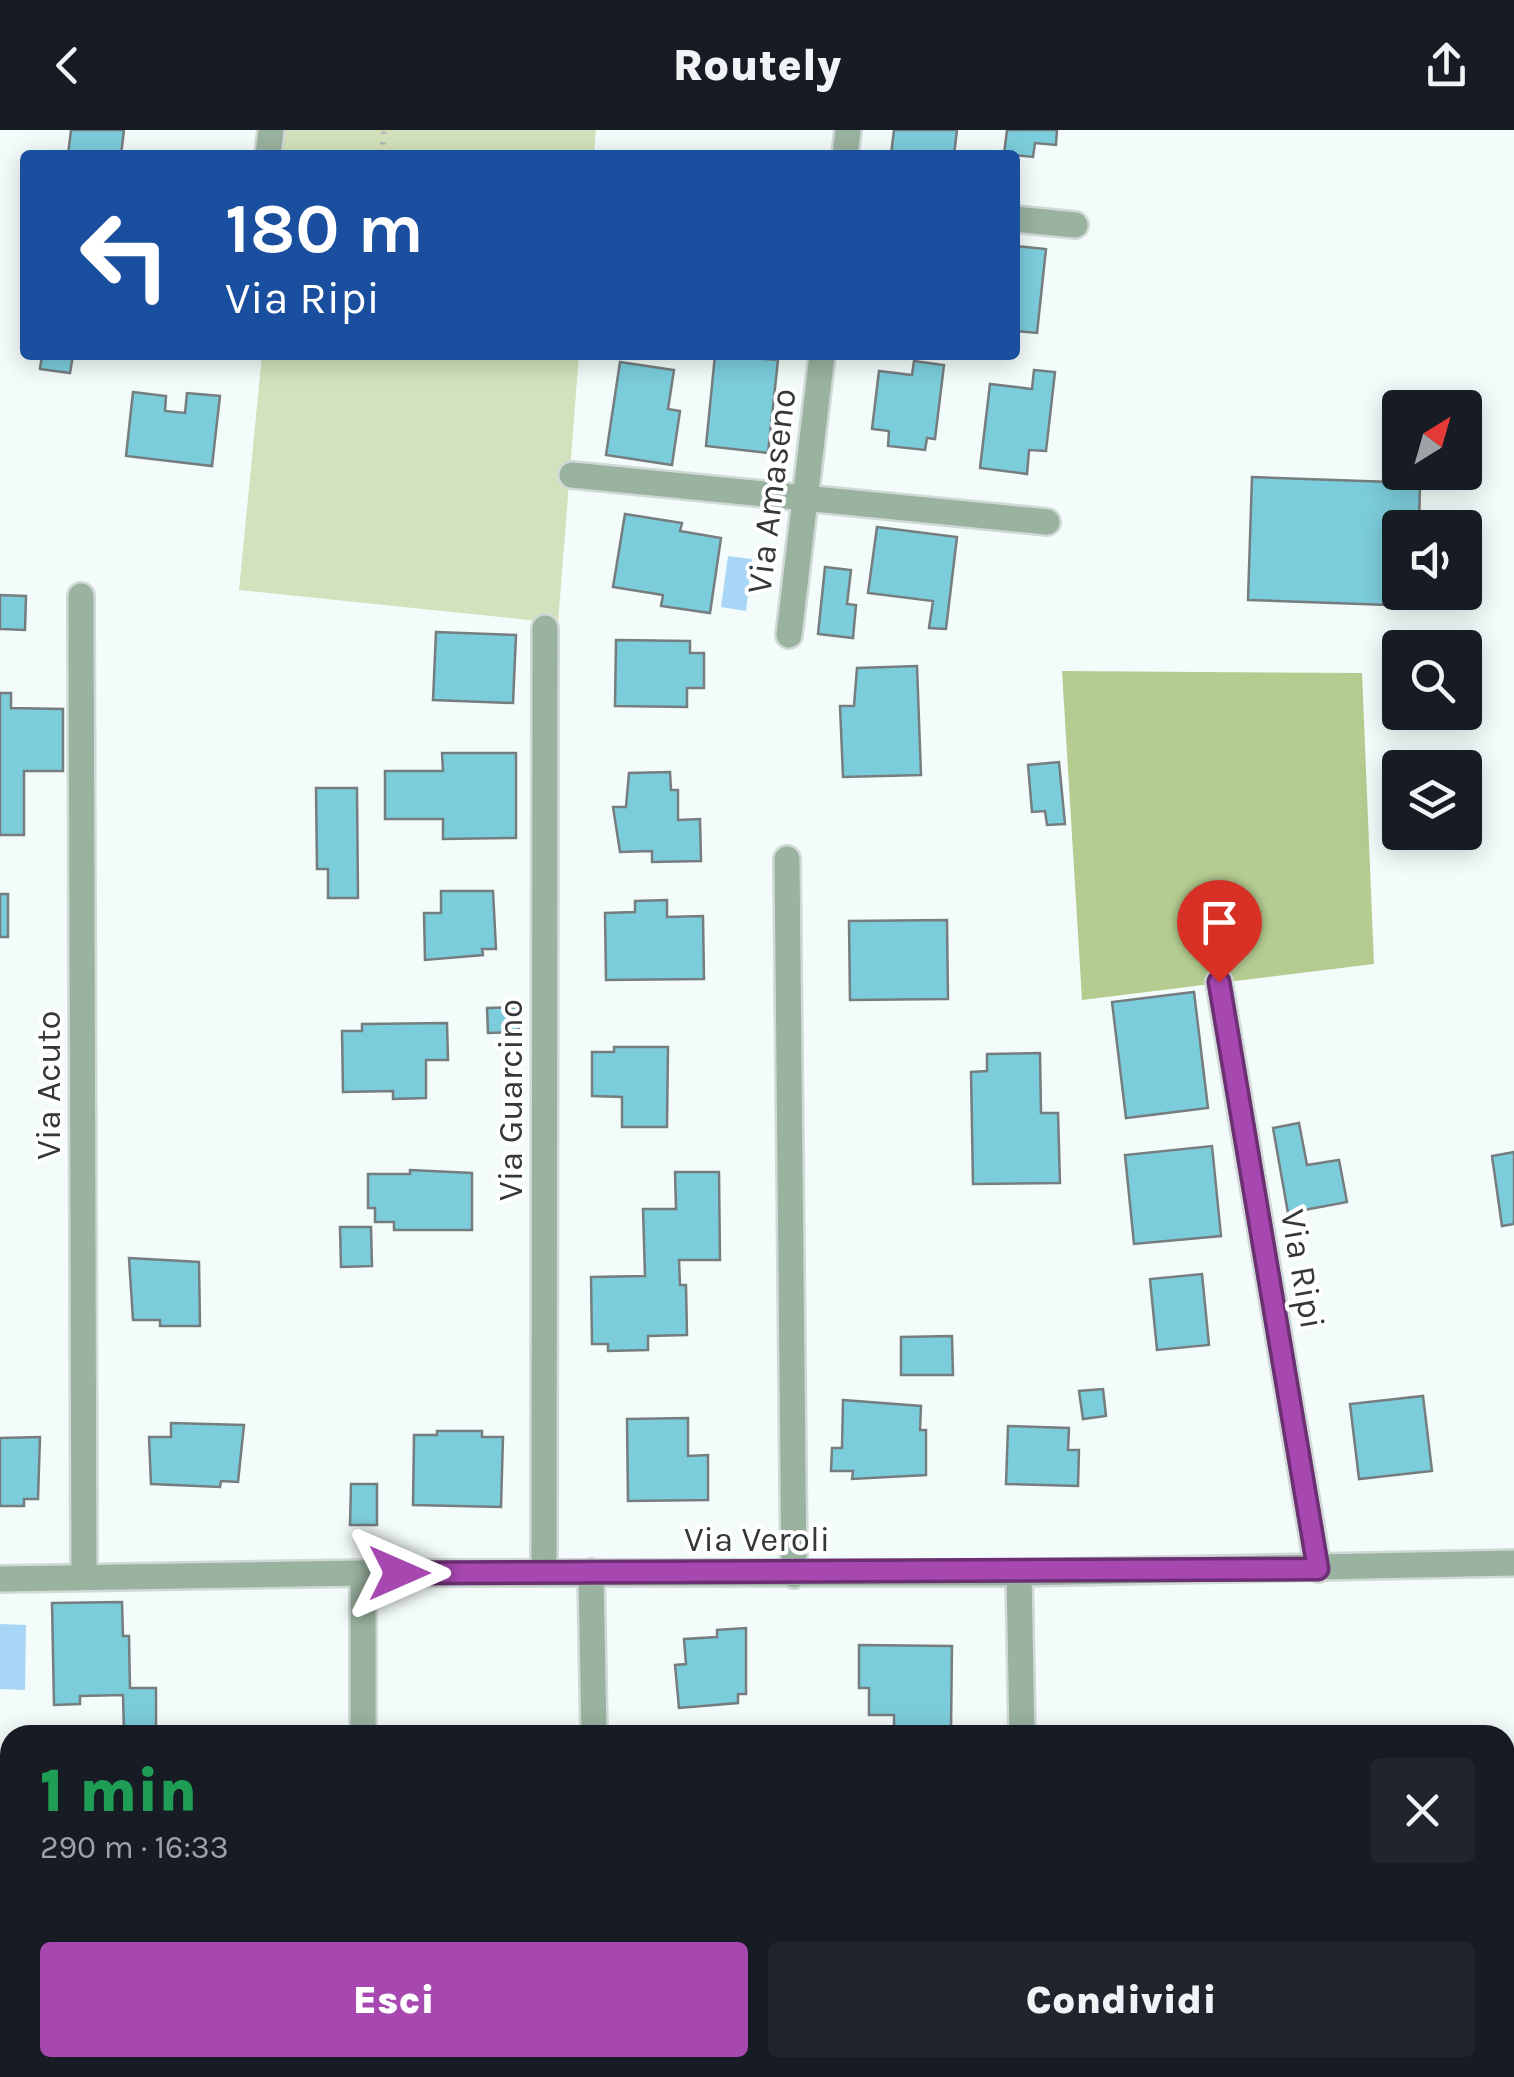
<!DOCTYPE html>
<html lang="it">
<head>
<meta charset="utf-8">
<style>
  body { margin:0; font-family:Karla,sans-serif; background:#20242c; color:#f1f3f6; height:100vh; display:flex; flex-direction:column; font-size:38px; white-space:nowrap }
  * { box-sizing:border-box; margin:0 }
  p { font-size:32px; color:#9ea1a6 }
  .icon { flex:none; width:55px; height:55px; fill:none; stroke:currentColor; stroke-width:2; stroke-linecap:round; stroke-linejoin:round }
  .map { position:relative; flex:1; overflow:hidden }
  .details { position:absolute; left:0px; top:1595px; width:1515px; height:352px; display:flex; flex-direction:column; background:#171b24; border-radius:30px 30px 0 0; box-shadow:0 5px 25px #0003 }
  .details>* { flex:none }
  .guide { position:absolute; left:20px; top:20px; width:1000px; height:210px; border-radius:10px; box-shadow:0 5px 25px #0003; background:#1a4fa0; color:#fff; overflow:hidden }
  .needle { width:65px; rotate:37deg }
  .tools { position:absolute; left:1382px; top:260px; display:grid; gap:20px }
  .tools a { display:grid; place-items:center; width:100px; height:100px; border-radius:10px; background:#171b24; box-shadow:0 5px 25px #0003; font-size:50px }
  .pin { position:absolute; display:grid; place-items:center; width:85px; height:85px; color:#fff; margin:-102px -42px; border-radius:50% 50% 50% 0; rotate:-45deg; box-shadow:0 0 10px #0007 }
  .pin .icon { rotate:45deg }
  .me { position:absolute; width:110px; margin:-55px; rotate:90deg; stroke-linejoin:round; filter:drop-shadow(0 0 8px #0008) }
  .turn { display:flex; align-items:center; gap:35px; height:210px; padding:0 40px; font-size:45px }
  .turn .icon { width:130px; height:130px; stroke-width:2.5 }
  .turn b { display:block; font-size:70px; line-height:85px }
  .round { display:grid; place-items:center; flex:none; width:105px; height:105px; border-radius:10px; background:#20242c }
  .head { display:flex; align-items:center; justify-content:space-between; height:170px; padding:0 40px }
  h1 { font-size:60px; font-weight:800; line-height:75px; color:#1e9e55 }
  .cta { display:flex; gap:20px; margin-top:auto; padding:20px 40px }
  .cta a { flex:1; height:115px; border-radius:10px; background:#a748b1; color:#fff; font-size:40px; font-weight:800; line-height:115px; text-align:center }
  .cta a+a { background:#20242c; color:#f1f3f6 }
  header { display:flex; justify-content:space-between; align-items:center; height:130px; padding:0 40px; background:#171b24; font-size:45px; font-weight:800 }
  .map>svg:first-child { display:block }
  .green { fill:#d3e2bc }
  .forest { fill:#b5cc91 }
  .water { fill:#a8d6f6 }
  .building { fill:#7ccddc; stroke:#767d7f; stroke-width:2.5 }
  .lines { fill:none; stroke-linecap:round; stroke-linejoin:round }
  .minor-casing { stroke:#d1d9d7; stroke-width:30 }
  .path { stroke:#b4bbb9; stroke-width:6; stroke-dasharray:2.5 8; stroke-linecap:butt }
  .minor { stroke:#9ab2a0; stroke-width:25 }
  .route-casing { stroke:#6d2f73; stroke-width:25 }
  .route { stroke:#a748b1; stroke-width:18 }
  .labels { text-anchor:middle; stroke-width:8; stroke-linejoin:round; paint-order:stroke }
  .street-label { font-size:35px; fill:#353838; stroke:#fff }
</style>
</head>
<body>
<header><svg class="icon" aria-label="back" viewBox="0 0 24 24"><path d="M15 5l-7 7 7 7"/></svg>Routely<svg class="icon" aria-label="share" viewBox="0 0 24 24"><path d="M12 15V3M7 8l5-5 5 5M5 13v7h14v-7"/></svg></header>
<div class="map">
<svg width="1514" height="1947" viewBox="0 0 1514 1947">
  <rect width="100%" height="100%" fill="#f3fcfa"/>
  <g class="green">
    <polygon points="283,0 596,0 594,25 280,25"/>
    <polygon points="262,225 579,225 558,493 239,460"/>
    <polygon points="0,1640 10,1640 10,1938 139,1938 140,1947 0,1947"/>
  </g>
  <polygon class="forest" points="1062,541 1362,543 1374,834 1082,870"/>
  <g class="water">
    <polygon points="728,426 752,429 746,481 721,477"/>
    <polygon points="0,1494 26,1495 25,1560 0,1559"/>
  </g>
  <g class="building">
    <polygon points="71,0 124,0 121,25 68,25"/>
    <polygon points="894,0 957,0 954,25 891,25"/>
    <polygon points="1007,0 1057,0 1056,15 1035,13 1033,27 1004,24"/>
    <polygon points="1015,116 1046,119 1037,203 1015,201"/>
    <polygon points="42,225 73,225 70,243 40,239"/>
    <polygon points="715,225 778,230 768,323 706,316"/>
    <polygon points="914,231 944,235 935,309 927,308 925,320 888,316 889,301 872,299 879,241 912,245"/>
    <polygon points="620,232 674,240 668,279 680,281 672,335 606,325"/>
    <polygon points="1034,240 1055,242 1046,321 1029,320 1027,344 980,338 990,254 1032,259"/>
    <polygon points="133,262 166,266 165,281 185,283 187,263 220,266 212,336 126,326"/>
    <polygon points="1252,347 1420,353 1419,398 1400,398 1400,462 1465,462 1465,427 1474,427 1472,478 1248,470"/>
    <polygon points="625,384 682,393 680,401 721,408 710,483 661,476 663,465 613,457"/>
    <polygon points="877,397 957,407 946,499 929,498 933,471 868,463"/>
    <polygon points="825,437 851,440 847,474 856,475 853,508 818,504"/>
    <polygon points="0,465 26,466 25,500 0,499"/>
    <polygon points="436,502 516,505 513,573 433,570"/>
    <polygon points="616,510 690,511 690,523 704,523 704,558 687,558 687,577 615,576"/>
    <polygon points="917,536 921,645 843,647 840,576 854,576 857,538"/>
    <polygon points="0,563 11,563 11,578 63,579 63,641 24,641 24,705 0,705"/>
    <polygon points="442,623 516,623 516,708 443,709 443,689 385,689 385,641 443,641"/>
    <polygon points="1059,632 1065,694 1047,695 1045,681 1032,682 1028,635"/>
    <polygon points="670,642 671,660 678,660 678,690 700,689 701,731 652,732 652,721 620,722 613,677 626,677 629,643"/>
    <polygon points="316,658 357,658 358,768 328,768 328,739 317,739"/>
    <polygon points="441,761 493,761 496,819 482,819 483,825 425,830 424,783 441,783"/>
    <rect x="0" y="764" width="8" height="43"/>
    <polygon points="667,770 667,787 703,786 704,849 606,850 605,783 635,782 635,771"/>
    <polygon points="947,790 948,869 850,870 849,791"/>
    <polygon points="1194,862 1208,978 1126,988 1112,872"/>
    <polygon points="518,877 519,902 488,903 487,878"/>
    <polygon points="447,893 448,930 426,930 426,968 393,969 393,961 343,962 342,901 362,901 362,894"/>
    <polygon points="614,917 668,917 667,997 622,997 622,967 592,966 592,922 614,922"/>
    <polygon points="1040,923 1041,983 1058,983 1060,1053 973,1054 971,942 987,941 987,924"/>
    <polygon points="1299,993 1307,1035 1339,1030 1347,1072 1288,1083 1273,998"/>
    <polygon points="1212,1016 1221,1106 1134,1114 1125,1025"/>
    <polygon points="1514,1022 1514,1094 1502,1096 1492,1026"/>
    <polygon points="410,1040 472,1043 472,1100 394,1100 394,1092 375,1092 375,1078 368,1078 368,1044 410,1044"/>
    <polygon points="675,1042 719,1042 720,1130 679,1130 680,1155 686,1155 687,1205 648,1206 648,1220 608,1221 608,1214 592,1214 591,1147 645,1146 643,1079 676,1079"/>
    <polygon points="340,1097 371,1097 372,1136 341,1137"/>
    <polygon points="129,1128 199,1132 200,1196 160,1196 160,1190 133,1190"/>
    <polygon points="1202,1144 1209,1215 1157,1220 1150,1149"/>
    <polygon points="952,1206 953,1245 901,1245 901,1207"/>
    <polygon points="1103,1259 1106,1286 1083,1289 1079,1261"/>
    <polygon points="1423,1266 1432,1341 1359,1349 1350,1274"/>
    <polygon points="843,1270 921,1276 920,1300 926,1300 926,1345 852,1349 853,1341 831,1341 832,1318 842,1318"/>
    <polygon points="688,1288 688,1326 708,1325 708,1370 628,1371 627,1289"/>
    <polygon points="171,1293 244,1295 238,1352 221,1351 220,1357 151,1354 149,1307 171,1307"/>
    <polygon points="1008,1296 1069,1298 1068,1320 1079,1320 1078,1356 1006,1354"/>
    <polygon points="437,1301 482,1301 482,1307 503,1307 501,1377 413,1375 414,1305 437,1305"/>
    <polygon points="40,1307 38,1369 24,1369 24,1376 0,1376 0,1308"/>
    <polygon points="351,1354 377,1354 377,1395 350,1395"/>
    <polygon points="122,1472 123,1506 129,1506 130,1558 156,1558 156,1605 124,1605 123,1565 80,1566 80,1574 54,1575 52,1473"/>
    <polygon points="746,1498 746,1564 738,1564 738,1573 679,1578 675,1535 686,1534 684,1509 717,1507 717,1500"/>
    <polygon points="859,1515 952,1516 951,1599 894,1597 894,1585 869,1585 869,1558 859,1558"/>
    <polygon points="174,1938 241,1938 242,1947 175,1947"/>
    <rect x="424" y="1938" width="104" height="9"/>
  </g>
  <g class="lines">
    <g class="minor-casing">
      <g id="minor">
        <polyline points="268,25 271,0"/>
        <polyline points="845,25 848,0"/>
        <polyline points="1015,89 1075,95"/>
        <polyline points="572,345 1047,392"/>
        <polyline points="81,466 84,1445"/>
        <polyline points="789,505 822,225"/>
        <polyline points="787,729 794,1445"/>
        <polyline points="1219,852 1318,1439"/>
        <polyline points="544,1442 545,498"/>
        <polyline points="591,1442 594,1605"/>
        <polyline points="363,1443 363,1605"/>
        <polyline points="1019,1443 1022,1605"/>
        <polyline points="0,1449 363,1443 1019,1443 1514,1433"/>
        <polyline points="598,1938 599,1947"/>
      </g>
    </g>
    <polyline class="path" points="382,25 384,0"/>
    <use href="#minor" class="minor"/>
  </g>
  <g class="lines">
    <g class="route-casing">
      <polyline id="route" points="399,1443 1318,1439 1219,852"/>
    </g>
    <use href="#route" class="route"/>
  </g>
  <g class="labels">
    <g class="street-label">
      <text transform="translate(771 361) rotate(-83)" y="12">Via Amaseno</text>
      <text transform="translate(48 955) rotate(-90)" y="12">Via Acuto</text>
      <text transform="translate(510 970) rotate(-90)" y="12">Via Guarcino</text>
      <text transform="translate(1303 1139) rotate(80)" y="12">Via Ripi</text>
      <text x="757" y="1421">Via Veroli</text>
    </g>
  </g>
</svg>
<div class="tools">
<a><svg class="needle" viewBox="-14 -14 28 28"><path d="M0-13l5 13h-10z" fill="#e53935"/><path d="M0 13l5-13h-10z" fill="#9ea1a6"/></svg></a>
<a><svg class="icon" aria-label="sound" viewBox="0 0 24 24"><path d="M4 9h4l5-4v14l-5-4H4zM17 9q2 3 0 6"/></svg></a>
<a><svg class="icon" aria-label="search" viewBox="0 0 24 24"><circle cx="10" cy="10" r="6"/><path d="M15 15l6 6"/></svg></a>
<a><svg class="icon" aria-label="layers" viewBox="0 0 24 24"><path d="M12 4l9 5-9 5-9-5zM3 14l9 5 9-5"/></svg></a>
</div>
<div class="pin" style="left:1219px;top:852px;background:#d93025"><svg class="icon" aria-label="arrive" viewBox="0 0 24 24"><path d="M6 21V4h12l-3 4 3 4H6"/></svg></div>
<svg class="me" style="left:399px;top:1443px" viewBox="-20 -20 40 40"><path d="M0-17L14 15 0 8-14 15z" fill="#a748b1" stroke="#fff" stroke-width="4"/></svg>
<div class="guide">
<div class="turn"><svg class="icon" aria-label="left" viewBox="0 0 24 24"><path d="M17 20v-9H6M10 6l-5 5 5 5"/></svg><div><b>180 m</b>Via Ripi</div></div>
</div>
<section class="details">
<div class="head"><div><h1>1 min</h1><p>290 m · 16:33</p></div><a class="round"><svg class="icon" aria-label="close" viewBox="0 0 24 24"><path d="M6 6l12 12M18 6L6 18"/></svg></a></div>
<div class="cta"><a>Esci</a><a>Condividi</a></div>
</section>
</div>
</body>
</html>
